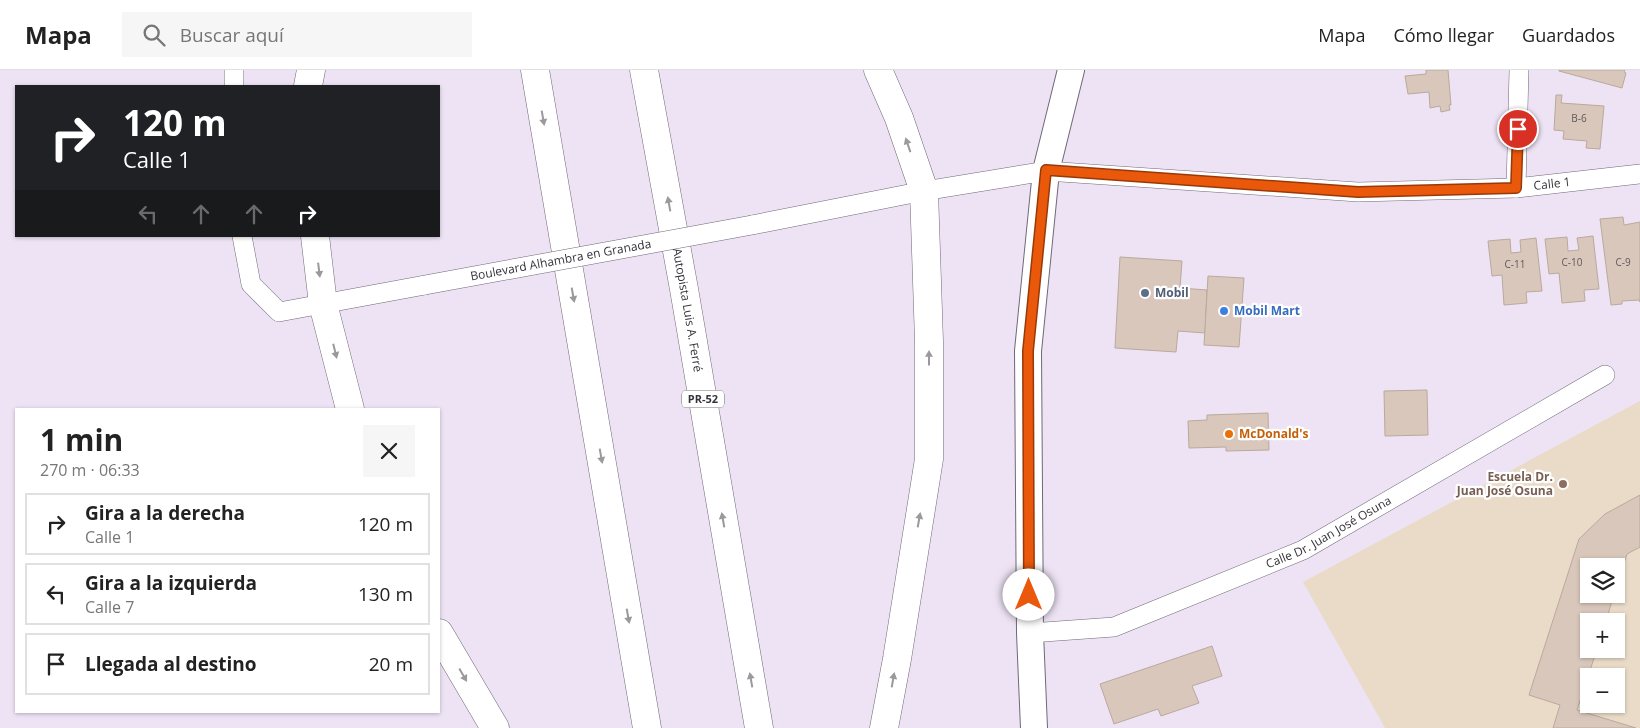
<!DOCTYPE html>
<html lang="es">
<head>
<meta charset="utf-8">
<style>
  body { margin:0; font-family:"Open Sans",sans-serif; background:#f6f6f6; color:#222; height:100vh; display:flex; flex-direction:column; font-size:19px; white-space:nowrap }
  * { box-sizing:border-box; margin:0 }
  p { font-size:16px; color:#767676 }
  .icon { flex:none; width:28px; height:28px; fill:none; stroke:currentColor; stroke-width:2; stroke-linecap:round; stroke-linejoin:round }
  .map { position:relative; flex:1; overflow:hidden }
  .side { position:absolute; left:15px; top:338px; width:425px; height:305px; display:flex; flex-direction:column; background:#fff; border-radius:0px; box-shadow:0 1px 4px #0004 }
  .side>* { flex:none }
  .guide { position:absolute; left:15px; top:15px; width:425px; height:152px; border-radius:0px; box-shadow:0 1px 4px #0004; background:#202124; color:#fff; overflow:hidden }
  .fabs { position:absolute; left:1580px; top:488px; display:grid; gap:10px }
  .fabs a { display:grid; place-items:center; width:45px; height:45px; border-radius:0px; background:#fff; box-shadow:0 1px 4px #0004; font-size:25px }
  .pin { position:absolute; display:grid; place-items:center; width:42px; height:42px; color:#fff; margin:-21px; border:2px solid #fff; border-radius:50%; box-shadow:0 1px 5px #0007 }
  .me { position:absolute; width:55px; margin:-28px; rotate:0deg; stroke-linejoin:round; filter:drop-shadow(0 0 4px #0008) }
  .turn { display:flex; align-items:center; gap:18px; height:105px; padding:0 25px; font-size:22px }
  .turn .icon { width:65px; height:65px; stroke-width:2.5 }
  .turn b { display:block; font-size:35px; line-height:42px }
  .lanes { display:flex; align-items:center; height:48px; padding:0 25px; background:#0003; justify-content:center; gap:25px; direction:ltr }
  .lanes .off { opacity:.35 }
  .round { display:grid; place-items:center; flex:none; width:52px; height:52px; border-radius:0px; background:#f6f6f6 }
  .overview { display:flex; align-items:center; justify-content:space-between; height:85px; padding:0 25px }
  h1 { font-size:30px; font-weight:700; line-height:38px }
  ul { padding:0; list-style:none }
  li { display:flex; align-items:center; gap:15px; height:62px; margin:0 10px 8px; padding:0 15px; border:2px solid #e0e0e0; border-radius:0px }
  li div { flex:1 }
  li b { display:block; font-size:19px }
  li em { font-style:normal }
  header { display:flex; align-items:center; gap:30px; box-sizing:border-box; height:70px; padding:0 25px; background:#fff; border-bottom:1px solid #e0e0e0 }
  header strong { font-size:24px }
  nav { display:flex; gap:28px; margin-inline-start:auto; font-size:18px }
  .search { width:350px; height:45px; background:#f6f6f6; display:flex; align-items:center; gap:12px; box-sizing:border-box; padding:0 18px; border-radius:0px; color:#767676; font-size:19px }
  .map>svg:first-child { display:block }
  .education { fill:#e9dbc8; fill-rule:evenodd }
  .building { fill:#d9c7bb; stroke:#baa99d }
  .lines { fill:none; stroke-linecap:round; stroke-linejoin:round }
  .street-casing { stroke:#706877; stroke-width:20 }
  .secondary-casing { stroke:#706877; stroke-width:28 }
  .highway-casing { stroke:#706877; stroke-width:29 }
  .street { stroke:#fff; stroke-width:19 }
  .secondary { stroke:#fff; stroke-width:26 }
  .highway { stroke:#fff; stroke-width:28 }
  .street-bridge-casing { stroke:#706877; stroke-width:20; stroke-linecap:butt }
  .street-bridge { stroke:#fff; stroke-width:19 }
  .oneway { fill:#9b999c }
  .route-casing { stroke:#983908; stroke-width:12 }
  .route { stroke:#ea580c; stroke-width:9 }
  .service-dot { fill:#5c6f8a; stroke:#fff; stroke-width:2 }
  .shop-dot { fill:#3f7fe0; stroke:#fff; stroke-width:2 }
  .food-dot { fill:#e8710a; stroke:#fff; stroke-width:2 }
  .education-dot { fill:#8d6e63; stroke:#fff; stroke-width:2 }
  .labels { text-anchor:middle; stroke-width:4.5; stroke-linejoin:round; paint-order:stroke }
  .number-label { font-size:10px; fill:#60585a }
  .shield { fill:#fff; stroke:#737075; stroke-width:1 }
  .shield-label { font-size:11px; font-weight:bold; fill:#37333a }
  .street-label { font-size:12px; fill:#37333a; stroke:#fff }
  .service-label { font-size:12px; font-weight:bold; fill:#4e5e75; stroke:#fff; text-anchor:start }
  .shop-label { font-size:12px; font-weight:bold; fill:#366cbe; stroke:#fff; text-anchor:start }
  .food-label { font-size:12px; font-weight:bold; fill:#c56008; stroke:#fff; text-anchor:start }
  .education-label { font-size:12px; font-weight:bold; fill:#785e54; stroke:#fff; text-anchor:end }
</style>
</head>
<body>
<header>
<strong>Mapa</strong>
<div class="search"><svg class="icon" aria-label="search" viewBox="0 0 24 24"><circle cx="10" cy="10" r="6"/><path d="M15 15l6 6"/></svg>Buscar aquí</div>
<nav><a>Mapa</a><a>Cómo llegar</a><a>Guardados</a></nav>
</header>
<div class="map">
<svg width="1640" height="658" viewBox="0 0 1640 658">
  <rect width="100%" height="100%" fill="#ede3f4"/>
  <path class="education" d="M1640 331V658H1385L1303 512ZM1589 496H1616V524H1589ZM1589 551H1616V579H1589ZM1589 606H1616V634H1589Z"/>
  <g class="building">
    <polygon points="1426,0 1448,0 1451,35 1449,35 1450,40 1441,42 1440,36 1430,38 1429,22 1408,24 1405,6 1426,4"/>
    <polygon points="1559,0 1625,0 1624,2 1626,3 1622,18 1559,1"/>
    <polygon points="1556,25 1562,25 1561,33 1604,36 1600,79 1586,78 1587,71 1563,69 1564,61 1554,60"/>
    <polygon points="1623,147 1624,155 1640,152 1640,232 1639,230 1622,231 1622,234 1611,235 1600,149"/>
    <polygon points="1593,166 1599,219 1584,220 1585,231 1562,233 1559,203 1549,204 1545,169 1567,167 1568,181 1579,180 1577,168"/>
    <polygon points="1536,168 1542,221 1526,222 1527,233 1504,235 1502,205 1492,206 1488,171 1510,169 1511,183 1521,182 1520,170"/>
    <polygon points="1120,187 1182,191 1180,218 1207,220 1205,263 1178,261 1176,282 1115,278"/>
    <polygon points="1208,206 1244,208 1239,277 1204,275"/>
    <polygon points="1427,320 1428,365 1385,366 1384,321"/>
    <polygon points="1268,343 1269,380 1226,381 1226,377 1189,378 1188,351 1207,350 1207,345"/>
    <polygon points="1640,425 1640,477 1627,484 1616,518 1616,496 1589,496 1589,524 1614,524 1606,551 1589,551 1589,579 1597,579 1577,640 1636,658 1553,658 1560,635 1529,625 1579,469 1605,444"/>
    <polygon points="1212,576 1222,606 1192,616 1199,633 1161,646 1158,639 1114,654 1100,614"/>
  </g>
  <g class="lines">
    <g class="street-casing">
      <g id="street">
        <polyline points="234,0 234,16"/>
        <polyline points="1516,118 1519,0"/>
        <path id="s1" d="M752 155 924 121 1046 101 1358 122 1516 118 1640 104"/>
        <polyline points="242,166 251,214 279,242 425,215"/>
        <path id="s2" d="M1030 563 1114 557 1303 480 1605 305"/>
      </g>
    </g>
    <g class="secondary-casing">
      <polyline id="secondary" points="1034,658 1030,563 1028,281 1046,101 1071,0"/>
    </g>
    <g class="highway-casing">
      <g id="highway">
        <polyline points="535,0 647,658"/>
        <path id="s3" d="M644 0 684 219 759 658"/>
        <polyline points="878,0 899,48 924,121 929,271 929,389 897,589 884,658"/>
        <polyline points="308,16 311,0"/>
        <polyline points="315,166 323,234 350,339"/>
        <polyline points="439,563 495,658"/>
      </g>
    </g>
    <use href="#street" class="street"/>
    <use href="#secondary" class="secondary"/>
    <use href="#highway" class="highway"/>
    <g class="street-bridge-casing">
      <g id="street-bridge">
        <path id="s4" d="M425 215 752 155"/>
      </g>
    </g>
    <use href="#street-bridge" class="street-bridge"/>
  </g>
  <defs><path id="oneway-solid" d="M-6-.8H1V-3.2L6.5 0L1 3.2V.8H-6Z" transform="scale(1.25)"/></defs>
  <g class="oneway">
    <use href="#oneway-solid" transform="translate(543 48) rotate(80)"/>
    <use href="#oneway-solid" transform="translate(908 75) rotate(-109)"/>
    <use href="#oneway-solid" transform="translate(669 134) rotate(-100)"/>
    <use href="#oneway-solid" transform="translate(319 200) rotate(83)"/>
    <use href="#oneway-solid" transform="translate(573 225) rotate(80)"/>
    <use href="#oneway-solid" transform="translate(335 281) rotate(76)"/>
    <use href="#oneway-solid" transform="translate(929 288) rotate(-90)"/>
    <use href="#oneway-solid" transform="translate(601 386) rotate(80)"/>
    <use href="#oneway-solid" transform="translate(723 450) rotate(-100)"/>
    <use href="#oneway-solid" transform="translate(919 450) rotate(-80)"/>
    <use href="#oneway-solid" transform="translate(628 546) rotate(80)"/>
    <use href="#oneway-solid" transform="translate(463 605) rotate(60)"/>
    <use href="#oneway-solid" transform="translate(751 610) rotate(-100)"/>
    <use href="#oneway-solid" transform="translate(893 610) rotate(-80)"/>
  </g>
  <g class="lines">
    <g class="route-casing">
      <polyline id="route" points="1029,525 1028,281 1046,100 1358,122 1516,118 1518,59"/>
    </g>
    <use href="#route" class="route"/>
  </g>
  <circle class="service-dot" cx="1145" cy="223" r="5"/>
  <circle class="shop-dot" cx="1224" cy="241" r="5"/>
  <circle class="food-dot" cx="1229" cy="364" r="5"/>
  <circle class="education-dot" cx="1563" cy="414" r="5"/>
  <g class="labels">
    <g class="number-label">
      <text x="1579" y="52">B-6</text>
      <text x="1572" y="196">C-10</text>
      <text x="1623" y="196">C-9</text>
      <text x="1515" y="198">C-11</text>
    </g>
    <rect class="shield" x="682" y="320.5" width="42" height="17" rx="4"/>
    <g class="shield-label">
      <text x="703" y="333">PR-52</text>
    </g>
    <g class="street-label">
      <text dy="4" stroke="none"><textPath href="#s1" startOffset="806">Calle 1</textPath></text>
      <text dy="4" stroke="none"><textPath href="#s4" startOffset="138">Boulevard Alhambra en Granada</textPath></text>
      <text dy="4" stroke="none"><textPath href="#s3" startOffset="244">Autopista Luis A. Ferré</textPath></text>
      <text dy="4" stroke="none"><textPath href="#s2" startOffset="319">Calle Dr. Juan José Osuna</textPath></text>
    </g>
    <g class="service-label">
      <text x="1155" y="227">Mobil</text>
    </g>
    <g class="shop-label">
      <text x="1234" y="245">Mobil Mart</text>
    </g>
    <g class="food-label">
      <text x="1239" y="368">McDonald's</text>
    </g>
    <g class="education-label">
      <text x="1553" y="411">Escuela Dr.<tspan x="1553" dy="14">Juan José Osuna</tspan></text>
    </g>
  </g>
</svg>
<div class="fabs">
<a><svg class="icon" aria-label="layers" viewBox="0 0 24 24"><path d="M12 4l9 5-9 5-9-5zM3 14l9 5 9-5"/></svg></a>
<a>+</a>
<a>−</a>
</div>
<div class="pin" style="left:1518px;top:59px;background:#d93025"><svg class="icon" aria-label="arrive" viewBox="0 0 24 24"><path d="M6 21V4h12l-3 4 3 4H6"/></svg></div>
<svg class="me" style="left:1029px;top:525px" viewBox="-20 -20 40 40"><circle r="19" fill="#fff"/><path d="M0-13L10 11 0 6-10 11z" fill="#ea580c"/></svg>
<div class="guide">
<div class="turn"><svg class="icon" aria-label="right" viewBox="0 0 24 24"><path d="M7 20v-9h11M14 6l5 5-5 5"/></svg><div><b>120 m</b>Calle 1</div></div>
<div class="lanes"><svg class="icon off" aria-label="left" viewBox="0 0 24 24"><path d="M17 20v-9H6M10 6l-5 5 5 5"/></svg><svg class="icon off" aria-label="ahead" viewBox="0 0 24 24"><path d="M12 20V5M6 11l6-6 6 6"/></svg><svg class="icon off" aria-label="ahead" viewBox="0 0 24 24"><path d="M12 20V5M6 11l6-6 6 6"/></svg><svg class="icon" aria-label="right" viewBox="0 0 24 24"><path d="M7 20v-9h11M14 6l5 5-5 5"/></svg></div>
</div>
<section class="side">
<div class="overview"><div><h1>1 min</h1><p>270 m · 06:33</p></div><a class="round"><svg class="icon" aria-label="close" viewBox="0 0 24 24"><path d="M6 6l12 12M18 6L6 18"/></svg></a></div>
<ul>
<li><svg class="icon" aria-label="right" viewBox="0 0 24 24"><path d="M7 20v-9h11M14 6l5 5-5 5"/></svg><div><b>Gira a la derecha</b><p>Calle 1</p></div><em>120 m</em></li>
<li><svg class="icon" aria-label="left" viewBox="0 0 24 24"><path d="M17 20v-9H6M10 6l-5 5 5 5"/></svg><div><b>Gira a la izquierda</b><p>Calle 7</p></div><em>130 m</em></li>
<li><svg class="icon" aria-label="arrive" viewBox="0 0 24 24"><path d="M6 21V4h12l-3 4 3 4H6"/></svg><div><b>Llegada al destino</b></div><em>20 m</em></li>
</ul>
</section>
</div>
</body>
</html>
